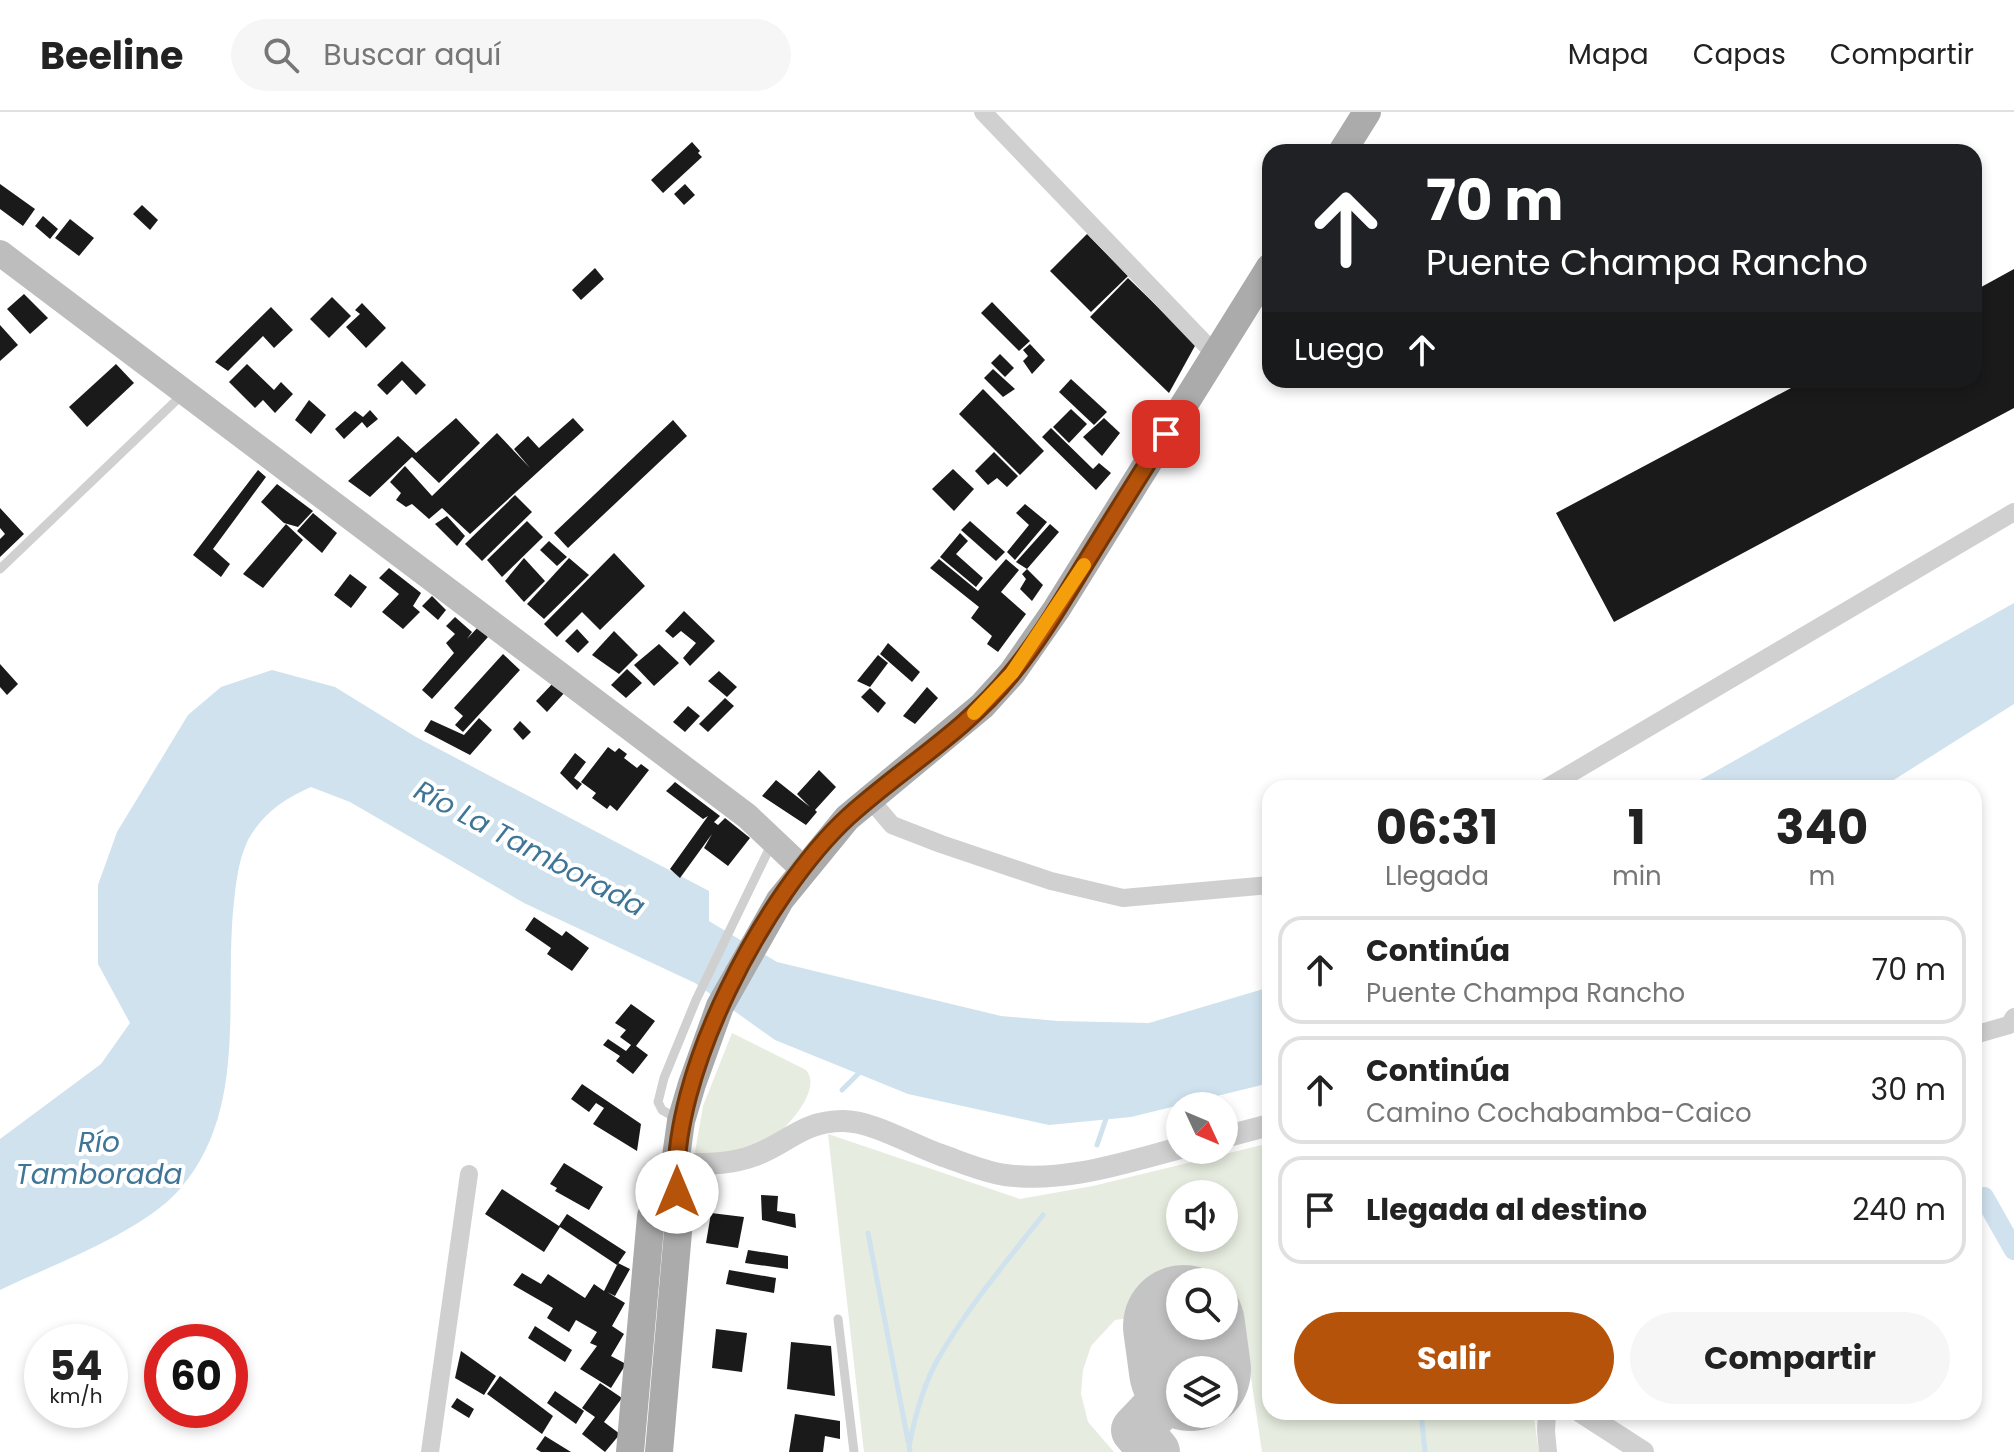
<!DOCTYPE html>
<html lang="es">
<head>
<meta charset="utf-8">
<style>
  body { margin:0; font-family:Poppins,sans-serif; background:#f6f6f6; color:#222; height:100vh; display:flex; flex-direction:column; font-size:30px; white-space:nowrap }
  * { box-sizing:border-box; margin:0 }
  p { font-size:26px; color:#767676 }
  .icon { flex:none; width:44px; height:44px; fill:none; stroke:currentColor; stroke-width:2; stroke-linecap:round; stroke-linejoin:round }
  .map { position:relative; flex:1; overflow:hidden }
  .panel { position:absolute; left:1262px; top:668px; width:720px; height:640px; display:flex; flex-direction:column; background:#fff; border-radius:24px; box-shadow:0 4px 12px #0003 }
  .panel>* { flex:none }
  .hud { position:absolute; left:1262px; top:32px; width:720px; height:244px; border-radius:24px; box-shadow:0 4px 12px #0003; background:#202124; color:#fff; overflow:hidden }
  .needle { width:52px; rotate:134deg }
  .tools { position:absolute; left:1166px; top:980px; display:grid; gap:16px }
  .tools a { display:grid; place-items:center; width:72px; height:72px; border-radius:50%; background:#fff; box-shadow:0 4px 12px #0003; font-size:40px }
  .speed { position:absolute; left:24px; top:1212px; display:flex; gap:16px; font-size:40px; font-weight:700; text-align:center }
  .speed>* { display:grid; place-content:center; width:104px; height:104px; border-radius:50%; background:#fff; box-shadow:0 4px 12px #0003; line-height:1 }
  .speed small { font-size:20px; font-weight:400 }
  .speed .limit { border:12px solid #d22; background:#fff; color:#111 }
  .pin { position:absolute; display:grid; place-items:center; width:68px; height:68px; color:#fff; margin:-34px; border-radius:16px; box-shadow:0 4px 12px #0006 }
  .me { position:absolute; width:88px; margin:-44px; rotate:0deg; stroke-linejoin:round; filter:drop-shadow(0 0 6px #0008) }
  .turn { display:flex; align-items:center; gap:28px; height:168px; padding:0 32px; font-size:36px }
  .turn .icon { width:104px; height:104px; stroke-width:2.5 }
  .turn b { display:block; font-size:56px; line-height:68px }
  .then { display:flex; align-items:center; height:76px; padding:0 32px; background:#0003; gap:16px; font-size:30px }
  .eta { display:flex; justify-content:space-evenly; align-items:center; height:136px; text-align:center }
  .eta b { font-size:48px; font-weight:700; line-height:56px }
  .action { display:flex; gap:16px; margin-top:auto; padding:16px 32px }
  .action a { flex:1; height:92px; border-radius:48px; background:#b45309; color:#fff; font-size:32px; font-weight:700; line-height:92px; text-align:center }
  .action a+a { background:#f6f6f6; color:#222 }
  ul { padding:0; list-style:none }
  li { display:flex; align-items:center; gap:24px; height:108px; margin:0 16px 12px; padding:0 16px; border:4px solid #e0e0e0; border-radius:24px }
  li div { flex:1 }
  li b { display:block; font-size:30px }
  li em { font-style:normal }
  header { display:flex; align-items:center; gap:48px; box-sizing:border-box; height:112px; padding:0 40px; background:#fff; border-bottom:2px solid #e0e0e0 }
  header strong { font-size:38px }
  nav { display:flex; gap:44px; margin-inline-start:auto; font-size:28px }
  .search { width:560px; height:72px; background:#f6f6f6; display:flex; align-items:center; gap:20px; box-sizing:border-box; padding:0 28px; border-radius:44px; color:#767676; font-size:30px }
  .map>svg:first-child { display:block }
  .green { fill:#e6ecdf; fill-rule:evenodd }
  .water { fill:#cfe2ee }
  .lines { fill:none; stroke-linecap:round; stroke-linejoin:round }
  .stream { stroke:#cfe2ee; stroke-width:5 }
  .canal { stroke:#cfe2ee; stroke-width:20 }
  .taxiway { stroke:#c4c4c4; stroke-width:50 }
  .runway { stroke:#c4c4c4; stroke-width:122 }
  .building { fill:#1a1a1a }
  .service { stroke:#d0d0d0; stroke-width:9 }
  .minor { stroke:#d0d0d0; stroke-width:18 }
  .tertiary { stroke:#d0d0d0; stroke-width:22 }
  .secondary { stroke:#bdbdbd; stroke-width:26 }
  .primary { stroke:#ababab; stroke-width:28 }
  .route-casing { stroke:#753606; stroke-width:20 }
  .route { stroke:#b45309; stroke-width:14 }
  .slow { stroke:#f59e0b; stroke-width:14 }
  .labels { text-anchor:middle; stroke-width:8; stroke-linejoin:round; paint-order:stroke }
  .water-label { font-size:28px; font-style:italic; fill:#3f7597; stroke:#fff }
</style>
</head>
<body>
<header>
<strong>Beeline</strong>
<div class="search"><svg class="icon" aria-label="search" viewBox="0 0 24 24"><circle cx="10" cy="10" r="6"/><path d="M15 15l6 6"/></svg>Buscar aquí</div>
<nav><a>Mapa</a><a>Capas</a><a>Compartir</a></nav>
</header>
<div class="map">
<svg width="2014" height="1340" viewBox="0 0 2014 1340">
  <rect width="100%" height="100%" fill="#fff"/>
  <g class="green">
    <path d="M732 921 806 958C823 977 787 1016 770 1028 754 1039 718 1045 698 1044L695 1040 703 994Z"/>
    <path d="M828 1022 1020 1087 1093 1074 1270 1031V1300H1533L1539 1340H1262L1240 1190 1224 1192V1170H1180V1198L1115 1208 1091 1234 1083 1258 1081 1282 1088 1310 1114 1340H864ZM1180 1082H1224V1126H1180Z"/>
  </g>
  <g class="water">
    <polygon points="2014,491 2014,592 1881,676 1686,676"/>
    <path d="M272 558 335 575 416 625 709 779V809L777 850 1001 904 1058 909 1149 911 1270 875V971L1131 1005 1049 1013 908 982 775 928 695 871 524 791 350 690 311 675C284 687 263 701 248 728 237 751 236 774 233 799 225 893 247 1001 179 1078 142 1120 52 1153 0 1178V1027L101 952 130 911 98 852V773L117 720 188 603 221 575Z"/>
  </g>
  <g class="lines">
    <g class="stream">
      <polyline points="842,978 861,959"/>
      <polyline points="1097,1033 1107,1004"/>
      <polyline points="868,1121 908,1329"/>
      <polyline points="1421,1300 1425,1340"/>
      <path d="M910 1340 909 1334C915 1304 923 1273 938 1247 967 1196 1007 1149 1043 1103"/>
    </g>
    <polyline class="canal" points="1984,1085 2014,1138"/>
    <polyline class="taxiway" points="1155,1340 1136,1318 1156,1297"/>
    <polyline class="runway" points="1184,1214 1190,1258"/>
  </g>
  <g class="building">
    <polygon points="692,30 700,39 698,41 702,45 663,81 651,68"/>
    <polygon points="0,72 35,97 23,114 0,97"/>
    <polygon points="685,72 695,83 684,93 674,82"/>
    <polygon points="142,93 158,108 150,118 133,102"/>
    <polygon points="43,104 58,117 50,127 35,114"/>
    <polygon points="70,107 94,126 79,144 55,126"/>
    <polygon points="1087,122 1128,164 1091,200 1050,159"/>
    <polygon points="595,156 604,167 581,188 572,178"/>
    <polygon points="2014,157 2014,296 1614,510 1556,401 1806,268 1974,268 1974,179"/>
    <polygon points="1128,166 1196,232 1169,281 1090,205"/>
    <polygon points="24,182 48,206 30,222 7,197"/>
    <polygon points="332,185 351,204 329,226 310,207"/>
    <polygon points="992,190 1030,229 1019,239 981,201"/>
    <polygon points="362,191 386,216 366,236 346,215 360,202 355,198"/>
    <polygon points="271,195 293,218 274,236 263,224 228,259 215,250"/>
    <polygon points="0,213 18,233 0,249"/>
    <polygon points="1030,232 1045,248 1032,262 1023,249 1028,244 1023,238"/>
    <polygon points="1000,242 1014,256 1005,265 991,251"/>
    <polygon points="402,249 426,273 416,283 402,268 387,283 377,273"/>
    <polygon points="116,252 134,271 87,315 69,295"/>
    <polygon points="247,252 274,278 281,270 293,282 275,301 263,288 255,296 229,270"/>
    <polygon points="993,257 1015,277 1003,285 984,266"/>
    <polygon points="1071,267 1107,300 1094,313 1059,280"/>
    <polygon points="983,277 1044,339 1020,363 959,302"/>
    <polygon points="309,288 326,303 311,322 295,308"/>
    <polygon points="1071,297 1087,312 1069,331 1053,315"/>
    <polygon points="370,298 378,307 367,316 362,310 344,327 335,317 355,299 363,305"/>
    <polygon points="456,306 480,331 439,371 412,345 370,385 348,369 398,324 416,341"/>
    <polygon points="573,306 584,318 470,422 442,396 429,407 412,392 406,395 396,388 401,381 390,370 405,354 432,384 497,321 530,356 514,337 528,324 539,336"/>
    <polygon points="1104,306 1120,321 1102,344 1083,325"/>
    <polygon points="673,308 687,324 568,436 554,421"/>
    <polygon points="1051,316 1093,357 1099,351 1111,361 1096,378 1042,325"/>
    <polygon points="994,340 1018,364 1007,375 997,366 988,373 975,359"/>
    <polygon points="953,357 974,377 954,399 932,377"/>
    <polygon points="258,358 266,365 213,437 230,452 221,465 193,443"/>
    <polygon points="277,372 313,399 298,415 284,411 261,390"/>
    <polygon points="515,383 532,400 482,449 465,432"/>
    <polygon points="1025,392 1047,410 1015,448 1007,440 1029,413 1016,401"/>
    <polygon points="0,396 24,422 0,445 0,427 5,422 0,416"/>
    <polygon points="313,401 337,421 322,441 297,419"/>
    <polygon points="447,404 465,424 457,434 435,412"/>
    <polygon points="527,409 543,425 502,465 487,448"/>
    <polygon points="970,409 1005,440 996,449 961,418"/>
    <polygon points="286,412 303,428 263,476 243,462"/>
    <polygon points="1050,412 1059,420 1027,457 1016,450"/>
    <polygon points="960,421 968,429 956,442 983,466 976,475 940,445"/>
    <polygon points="549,429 567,445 557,454 540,438"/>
    <polygon points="614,441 645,474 600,518 582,500 557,525 544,512"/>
    <polygon points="524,446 545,469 524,490 505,469"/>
    <polygon points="569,446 589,463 544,507 527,492"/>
    <polygon points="939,447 978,479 1006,447 1019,458 1001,480 1026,502 998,540 987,532 992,524 971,506 979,495 930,456"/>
    <polygon points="389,456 421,481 413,494 420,500 403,517 382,500 399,482 379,466"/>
    <polygon points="1027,457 1043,473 1032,489 1020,477 1026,467 1022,462"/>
    <polygon points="350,462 367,475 351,496 334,483"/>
    <polygon points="432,484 446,498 438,508 422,494"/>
    <polygon points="684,499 715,529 690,554 683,546 696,531 681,519 673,526 665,519"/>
    <polygon points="455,505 472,520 467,527 478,515 488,525 432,587 422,578 454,541 446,531 455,522 446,514"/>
    <polygon points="577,517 589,530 578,541 565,529"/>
    <polygon points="614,519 638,543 619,562 592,543"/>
    <polygon points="888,531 920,560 912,570 880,542"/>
    <polygon points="659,532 679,551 654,574 634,553"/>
    <polygon points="503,542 520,558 463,620 455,613 463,604 454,596"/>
    <polygon points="878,543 888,551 870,575 857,569"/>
    <polygon points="0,552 18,572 7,583 0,575"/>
    <polygon points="627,557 642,571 626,586 611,573"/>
    <polygon points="719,559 737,575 727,585 708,569"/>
    <polygon points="555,569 566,579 547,600 536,589"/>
    <polygon points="927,575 938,586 915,612 903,604"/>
    <polygon points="870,576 886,591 878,601 861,585"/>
    <polygon points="725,586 734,594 708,620 699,612"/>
    <polygon points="688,594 700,604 685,620 673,610"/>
    <polygon points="479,606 492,618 470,643 424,619 431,608 464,623"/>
    <polygon points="520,609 531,620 523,628 513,617"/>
    <polygon points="608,635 615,640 619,636 627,642 624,646 637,656 641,652 649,658 617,699 610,693 607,697 592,686 596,681 581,670"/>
    <polygon points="575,641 586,650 574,666 582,672 577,678 560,661"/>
    <polygon points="819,658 836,675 815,698 817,700 806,713 762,684 776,668 810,695 797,682"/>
    <polygon points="675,670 720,704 714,710 718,713 725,706 750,726 728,754 704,736 712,722 680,766 670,757 708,704 703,707 666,679"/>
    <polygon points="534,805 562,824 566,819 589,836 572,859 547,842 551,836 525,818"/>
    <polygon points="631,892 655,909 636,934 648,943 633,962 616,949 620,944 603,933 608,927 626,939 631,933 620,925 626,918 615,911"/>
    <polygon points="582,972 641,1012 637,1039 593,1012 604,996 596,991 589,1000 571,987"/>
    <polygon points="564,1051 603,1075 589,1098 555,1079 557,1076 550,1072"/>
    <polygon points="502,1077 559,1114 567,1102 626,1140 617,1153 560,1115 544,1140 485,1102"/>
    <polygon points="761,1083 778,1084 777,1099 795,1102 796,1116 762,1108"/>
    <polygon points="711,1101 744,1105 738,1136 706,1131"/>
    <polygon points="748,1138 788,1144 788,1157 745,1151"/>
    <polygon points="618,1151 630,1157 615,1184 607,1180 625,1191 612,1214 624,1222 611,1244 626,1252 611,1276 580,1257 597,1234 590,1231 597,1220 576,1208 569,1220 547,1206 553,1196 513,1173 522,1161 541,1172 548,1162 585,1186 594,1172 604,1179"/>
    <polygon points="729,1158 776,1166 774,1181 726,1172"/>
    <polygon points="535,1214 572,1238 565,1250 528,1226"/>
    <polygon points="716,1217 747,1221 742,1260 712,1256"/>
    <polygon points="791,1230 831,1234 835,1284 787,1277"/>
    <polygon points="461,1239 496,1264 484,1283 455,1266"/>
    <polygon points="500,1264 553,1304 542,1322 487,1282"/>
    <polygon points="600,1271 622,1286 604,1310 620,1322 605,1340 582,1322 595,1305 582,1296"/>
    <polygon points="555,1279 584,1299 576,1312 547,1291"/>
    <polygon points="457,1286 474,1297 469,1306 451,1295"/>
    <polygon points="795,1302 840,1309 840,1327 825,1324 823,1340 789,1340"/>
    <polygon points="545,1324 571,1340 541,1340 536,1337"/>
  </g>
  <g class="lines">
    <g class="service">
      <polyline points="0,457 183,282"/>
      <polyline points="678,1007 662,998 658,990 664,966 696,888 771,733"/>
      <polyline points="838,1207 854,1340"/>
    </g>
    <g class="minor">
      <polyline points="983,0 1215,242"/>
      <polyline points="1546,676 2014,400"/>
      <polyline points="870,687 892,713 941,732 1051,769 1123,786 1270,773"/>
      <polyline points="1974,923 2009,913 2014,905"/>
      <polyline points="1547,1300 1546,1319 1548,1340"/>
      <polyline points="430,1340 469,1062"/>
    </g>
    <g class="tertiary">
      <polyline points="1224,1025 1270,1013"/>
      <path d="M675 1052C700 1052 723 1053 747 1046 785 1035 799 1009 843 1009 873 1009 912 1033 941 1043 961 1050 984 1060 1005 1063 1065 1071 1123 1051 1180 1036"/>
      <polyline points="1581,1300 1643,1340"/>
    </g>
    <polyline class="secondary" points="0,141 747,704 803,757"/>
    <g class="primary">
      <polyline points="1342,40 1367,0"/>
      <polyline points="630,1340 651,1104 673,1056"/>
      <polyline points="659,1340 679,1108 675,1052 681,1009 692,972 720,894 780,788 847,706 982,594 1012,561 1056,498 1270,155"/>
    </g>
  </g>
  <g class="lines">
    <g class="route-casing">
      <path id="route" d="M677 1080C668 965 765 781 849 704 902 656 967 618 1012 561 1039 528 1061 491 1083 455 1110 411 1138 366 1166 322"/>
    </g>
    <use href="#route" class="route"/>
    <polyline class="slow" points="974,601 1012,561 1084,453"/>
  </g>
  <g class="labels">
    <g class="water-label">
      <text transform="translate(530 736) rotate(28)" y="10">Río La Tamborada</text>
      <text x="99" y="1040">Río<tspan x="99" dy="32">Tamborada</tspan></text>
    </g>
  </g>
</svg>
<div class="tools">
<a><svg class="needle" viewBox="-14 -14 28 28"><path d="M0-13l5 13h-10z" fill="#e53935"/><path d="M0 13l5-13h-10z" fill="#767676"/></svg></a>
<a><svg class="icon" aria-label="sound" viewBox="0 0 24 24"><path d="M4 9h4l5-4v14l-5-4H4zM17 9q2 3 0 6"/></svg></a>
<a><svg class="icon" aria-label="search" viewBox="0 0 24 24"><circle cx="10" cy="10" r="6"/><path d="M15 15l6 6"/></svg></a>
<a><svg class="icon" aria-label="layers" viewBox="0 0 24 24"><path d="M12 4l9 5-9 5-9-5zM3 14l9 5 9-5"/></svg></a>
</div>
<div class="speed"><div>54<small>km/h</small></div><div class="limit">60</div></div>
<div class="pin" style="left:1166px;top:322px;background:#d93025"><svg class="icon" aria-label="arrive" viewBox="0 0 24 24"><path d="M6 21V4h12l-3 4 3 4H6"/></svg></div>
<svg class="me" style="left:677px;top:1080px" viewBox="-20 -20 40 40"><circle r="19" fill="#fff"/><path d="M0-13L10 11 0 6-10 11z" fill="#b45309"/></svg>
<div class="hud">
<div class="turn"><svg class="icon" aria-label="ahead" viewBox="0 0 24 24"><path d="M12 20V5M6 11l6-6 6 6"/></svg><div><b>70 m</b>Puente Champa Rancho</div></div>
<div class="then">Luego<svg class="icon" aria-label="ahead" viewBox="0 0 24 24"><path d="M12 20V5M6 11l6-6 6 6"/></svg></div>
</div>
<section class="panel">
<div class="eta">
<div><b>06:31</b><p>Llegada</p></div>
<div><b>1</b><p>min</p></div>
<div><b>340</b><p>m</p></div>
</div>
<ul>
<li><svg class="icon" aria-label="ahead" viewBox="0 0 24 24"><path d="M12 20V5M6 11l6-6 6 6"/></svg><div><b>Continúa</b><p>Puente Champa Rancho</p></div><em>70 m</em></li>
<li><svg class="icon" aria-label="ahead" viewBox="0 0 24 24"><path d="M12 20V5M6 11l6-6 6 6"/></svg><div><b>Continúa</b><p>Camino Cochabamba-Caico</p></div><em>30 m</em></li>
<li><svg class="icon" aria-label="arrive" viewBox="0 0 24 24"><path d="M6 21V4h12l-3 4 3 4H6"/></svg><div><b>Llegada al destino</b></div><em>240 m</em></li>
</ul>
<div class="action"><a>Salir</a><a>Compartir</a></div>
</section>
</div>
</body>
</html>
